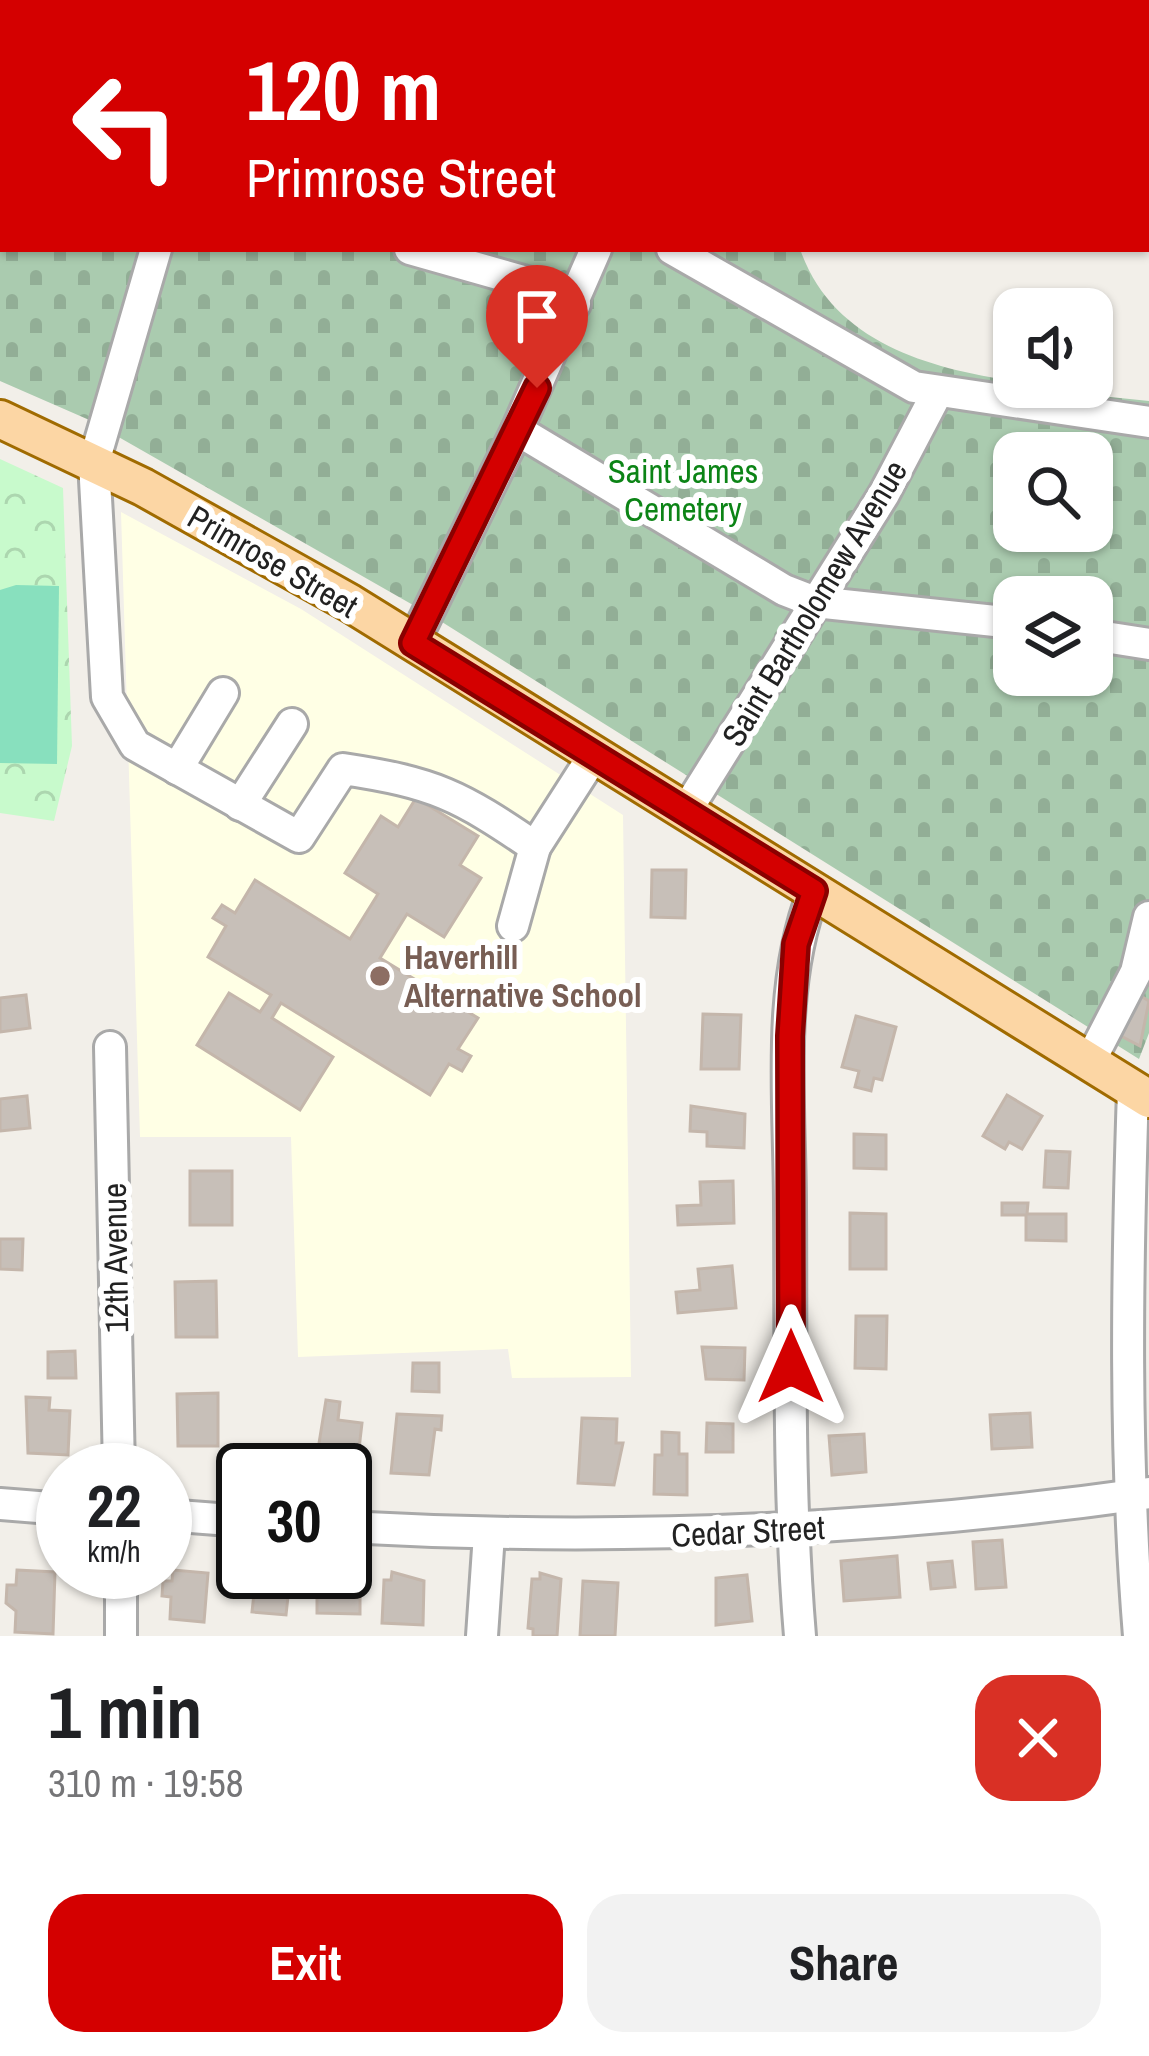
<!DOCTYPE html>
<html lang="en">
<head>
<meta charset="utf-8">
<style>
  body { margin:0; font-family:"Archivo Narrow",sans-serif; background:#f2f2f2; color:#202124; height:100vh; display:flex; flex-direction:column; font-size:45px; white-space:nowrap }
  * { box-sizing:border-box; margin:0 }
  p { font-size:39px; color:#757577 }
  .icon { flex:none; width:66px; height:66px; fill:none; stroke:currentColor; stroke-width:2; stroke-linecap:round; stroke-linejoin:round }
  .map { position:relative; height:1636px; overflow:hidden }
  .sheet { display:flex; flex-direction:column; background:#fff; flex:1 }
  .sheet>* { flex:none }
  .hud { position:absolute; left:0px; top:0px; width:1149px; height:252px; box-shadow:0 3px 9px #0004; background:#d40000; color:#fff; overflow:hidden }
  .fabs { position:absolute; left:993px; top:288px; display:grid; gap:24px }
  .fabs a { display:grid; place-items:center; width:120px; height:120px; border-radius:24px; background:#fff; box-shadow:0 3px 9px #0004; font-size:60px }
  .speed { position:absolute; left:36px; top:1443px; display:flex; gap:24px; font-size:60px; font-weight:700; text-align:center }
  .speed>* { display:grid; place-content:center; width:156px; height:156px; border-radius:50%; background:#fff; box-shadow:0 3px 9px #0004; line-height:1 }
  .speed small { font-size:30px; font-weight:400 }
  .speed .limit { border:6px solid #111; border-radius:18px; background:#fff; color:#111 }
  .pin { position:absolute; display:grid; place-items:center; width:102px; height:102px; color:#fff; margin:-123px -51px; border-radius:50% 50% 50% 0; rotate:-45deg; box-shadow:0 0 12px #0007 }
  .pin .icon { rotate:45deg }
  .me { position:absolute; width:132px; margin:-66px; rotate:0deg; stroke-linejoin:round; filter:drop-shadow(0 0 9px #0008) }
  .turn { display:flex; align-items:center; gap:42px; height:252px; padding:0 48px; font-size:54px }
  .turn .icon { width:156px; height:156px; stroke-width:2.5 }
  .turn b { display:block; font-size:84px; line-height:102px }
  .round { display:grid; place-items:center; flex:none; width:126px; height:126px; border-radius:36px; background:#f2f2f2 }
  .summary { display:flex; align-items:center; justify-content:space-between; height:204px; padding:0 48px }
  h1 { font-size:72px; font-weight:700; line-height:90px }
  .primary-button { display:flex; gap:24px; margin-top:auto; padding:24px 48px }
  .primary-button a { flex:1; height:138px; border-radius:36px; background:#d40000; color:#fff; font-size:48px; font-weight:700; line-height:138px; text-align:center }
  .primary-button a+a { background:#f2f2f2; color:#202124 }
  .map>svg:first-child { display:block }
  .education { fill:#ffffe5 }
  .cemetery { fill:url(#cemetery-stones); fill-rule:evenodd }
  .park { fill:url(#park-crowns) }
  .pitch { fill:#88e0be }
  .building { fill:#c7bfb8; stroke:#c4b6ab; stroke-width:3 }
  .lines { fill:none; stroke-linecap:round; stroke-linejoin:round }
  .minor-casing { stroke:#a9a9a9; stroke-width:36 }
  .major-casing { stroke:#a06b00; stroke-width:42 }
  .minor { stroke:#fff; stroke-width:30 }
  .major { stroke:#fcd6a4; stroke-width:36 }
  .route-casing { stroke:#8a0000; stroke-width:30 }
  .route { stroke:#d40000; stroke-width:21 }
  .education-dot { fill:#8d6e63; stroke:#fff; stroke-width:4.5 }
  .labels { text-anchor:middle; stroke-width:12; stroke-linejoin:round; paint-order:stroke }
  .park-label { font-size:33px; fill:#0c8416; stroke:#fff }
  .street-label { font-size:33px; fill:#222; stroke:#fff }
  .education-label { font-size:33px; font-weight:bold; fill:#785e54; stroke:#fff; text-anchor:start }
</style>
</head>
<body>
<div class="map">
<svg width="1149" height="1636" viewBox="0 0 1149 1636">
  <defs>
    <pattern id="cemetery-stones" width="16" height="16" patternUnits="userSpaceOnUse" patternTransform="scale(3)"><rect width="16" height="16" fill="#aacbaf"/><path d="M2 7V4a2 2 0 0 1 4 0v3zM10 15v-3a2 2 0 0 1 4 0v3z" fill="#92ae96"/></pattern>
    <pattern id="park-crowns" width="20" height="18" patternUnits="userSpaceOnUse" patternTransform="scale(3)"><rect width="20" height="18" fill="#c8facc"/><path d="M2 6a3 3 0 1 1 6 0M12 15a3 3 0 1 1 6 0" fill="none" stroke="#acd6af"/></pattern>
  </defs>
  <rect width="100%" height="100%" fill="#f2efe9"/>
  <polygon class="education" points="121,512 301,609 623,815 631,1377 512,1378 508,1349 298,1357 291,1137 140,1137"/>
  <path class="cemetery" d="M0 0 668 3H3V249H800C832 341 926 368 1014 381V387L1149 401V1033L1139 1059 434 617 87 419 0 381ZM1014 453H1092V531H1014ZM1014 597H1092V675H1014Z"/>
  <polygon class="park" points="0,459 63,488 72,746 54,821 0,813"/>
  <polygon class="pitch" points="16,585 59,586 57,764 0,763 0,590"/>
  <g class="building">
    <polygon points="416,798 478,836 460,865 481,878 444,937 407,914 380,958 478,1018 458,1049 471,1056 462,1071 449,1064 430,1095 281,1003 272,1018 333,1057 300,1110 197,1045 229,993 260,1012 271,995 208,957 226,926 213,918 222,905 235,913 255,880 350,939 378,894 345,873 381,816 398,827"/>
    <polygon points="652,870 686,870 685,918 651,917"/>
    <polygon points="1134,992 1149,1001 1140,1046 1119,1035"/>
    <polygon points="26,995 30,1028 0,1032 0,998"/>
    <polygon points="703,1014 741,1015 739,1069 701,1069"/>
    <polygon points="856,1016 896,1027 882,1080 874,1078 871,1091 855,1087 859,1071 842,1067"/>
    <polygon points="1007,1095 1042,1116 1022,1149 1009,1142 1005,1149 983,1136"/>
    <polygon points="27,1096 30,1128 0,1131 0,1099"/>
    <polygon points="691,1106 745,1114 744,1148 707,1146 707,1132 690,1131"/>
    <polygon points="854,1134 886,1135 886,1169 854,1168"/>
    <polygon points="1046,1151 1070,1152 1068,1188 1044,1187"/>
    <rect x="190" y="1171" width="42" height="54"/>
    <polygon points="733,1181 734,1223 678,1225 677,1206 701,1205 700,1182"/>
    <polygon points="1002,1203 1028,1203 1027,1214 1066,1214 1066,1241 1026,1240 1026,1215 1002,1215"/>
    <polygon points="850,1213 886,1214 886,1269 850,1269"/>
    <polygon points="0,1239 23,1239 22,1270 0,1269"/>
    <polygon points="732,1266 736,1308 678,1313 676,1292 700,1290 698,1269"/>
    <polygon points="216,1281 217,1337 176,1337 175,1282"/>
    <polygon points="856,1316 887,1316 886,1369 855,1368"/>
    <polygon points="702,1347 745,1348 744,1380 706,1379"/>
    <polygon points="75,1351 76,1378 48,1378 48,1352"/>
    <polygon points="413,1363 439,1363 439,1392 412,1391"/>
    <polygon points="218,1393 218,1446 178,1446 177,1394"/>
    <polygon points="26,1397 50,1398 49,1410 70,1411 68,1455 28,1453"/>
    <polygon points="326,1400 340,1402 338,1420 362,1423 357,1466 316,1462"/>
    <polygon points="1030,1413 1032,1447 992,1449 990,1415"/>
    <polygon points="397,1414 442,1416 441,1430 435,1429 429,1475 391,1473"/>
    <polygon points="582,1418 617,1419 616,1443 623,1443 614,1485 578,1483"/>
    <polygon points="707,1423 733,1424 733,1452 706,1452"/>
    <polygon points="662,1432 679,1433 679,1454 687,1454 687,1495 654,1494 655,1455 662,1455"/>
    <polygon points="864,1434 866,1472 832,1475 829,1436"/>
    <polygon points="1002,1540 1006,1587 976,1589 973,1542"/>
    <polygon points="897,1556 900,1597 844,1601 841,1561"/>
    <polygon points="952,1561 955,1587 931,1589 928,1563"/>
    <polygon points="17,1570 55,1572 53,1634 15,1632 16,1611 6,1603 7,1585 16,1585"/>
    <polygon points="173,1570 208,1573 204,1622 170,1619 171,1597 162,1596 163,1581 172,1581"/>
    <polygon points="392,1572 424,1581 423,1625 382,1623 384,1580 391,1580"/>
    <polygon points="540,1573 561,1579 557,1636 533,1636 533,1629 528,1628 532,1579 540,1579"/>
    <polygon points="256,1575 290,1578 286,1615 252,1612"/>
    <polygon points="317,1575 360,1576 360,1614 317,1613"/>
    <polygon points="747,1575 752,1621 716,1625 716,1578"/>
    <polygon points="583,1581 618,1583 615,1636 580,1636"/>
  </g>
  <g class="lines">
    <g class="minor-casing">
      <g id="minor">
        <polyline points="199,0 206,3"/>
        <polyline points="230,3 231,0"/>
        <polyline points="0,132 3,133"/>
        <path d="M156 249 94 462 107 697 135 745 299 837 343 769C435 783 459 795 535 847L594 755"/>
        <polyline points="410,249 537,285 575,304"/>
        <polyline points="672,249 914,387 1149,422"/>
        <polyline points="517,430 784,590 815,602 1014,623"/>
        <polyline points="1092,635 1149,644"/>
        <polyline points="413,643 517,430 596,249"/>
        <polyline points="177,769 223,693"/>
        <polyline points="240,805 292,724"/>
        <polyline points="686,811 884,494 937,393"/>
        <polyline points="513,926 535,847"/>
        <polyline points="110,1047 119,1470"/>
        <polyline points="1089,1063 1136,972 1149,917"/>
        <path d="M1133 1090C1127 1273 1124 1453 1139 1636"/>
        <polyline points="0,1504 63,1509"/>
        <polyline points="165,1515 243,1521"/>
        <path d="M345 1527C615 1542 881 1531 1149 1493"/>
        <polyline points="121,1572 121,1636"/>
        <polyline points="482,1636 489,1534"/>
        <path d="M800 1636C788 1494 791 1349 790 1207 790 1104 776 988 814 891"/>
      </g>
    </g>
    <g class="major-casing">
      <polyline id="major" points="0,419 143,487 350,603 1149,1099"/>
    </g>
    <use href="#minor" class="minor"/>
    <use href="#major" class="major"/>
  </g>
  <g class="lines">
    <g class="route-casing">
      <polyline id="route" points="537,388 413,643 814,891 796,944 790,1036 791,1367"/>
    </g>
    <use href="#route" class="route"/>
  </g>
  <circle class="education-dot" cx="380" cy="976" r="12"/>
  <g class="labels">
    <g class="park-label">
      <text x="683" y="483">Saint James<tspan x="683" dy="38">Cemetery</tspan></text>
    </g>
    <g class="street-label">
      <text transform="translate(273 561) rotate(30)" y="12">Primrose Street</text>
      <text transform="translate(814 603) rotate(-59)" y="12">Saint Bartholomew Avenue</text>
      <text transform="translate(115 1258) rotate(-91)" y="12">12th Avenue</text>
      <text transform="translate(748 1531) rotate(-3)" y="12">Cedar Street</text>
    </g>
    <g class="education-label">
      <text x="404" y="969">Haverhill<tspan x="404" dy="38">Alternative School</tspan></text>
    </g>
  </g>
</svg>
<div class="fabs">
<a><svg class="icon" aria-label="sound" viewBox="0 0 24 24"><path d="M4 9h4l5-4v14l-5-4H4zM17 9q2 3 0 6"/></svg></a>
<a><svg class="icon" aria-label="search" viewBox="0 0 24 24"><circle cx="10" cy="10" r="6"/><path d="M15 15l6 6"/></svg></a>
<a><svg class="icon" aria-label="layers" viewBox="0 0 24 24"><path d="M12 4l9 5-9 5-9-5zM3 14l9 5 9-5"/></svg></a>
</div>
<div class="speed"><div>22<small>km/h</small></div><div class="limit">30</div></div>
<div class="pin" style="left:537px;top:388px;background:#d93025"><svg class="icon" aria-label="arrive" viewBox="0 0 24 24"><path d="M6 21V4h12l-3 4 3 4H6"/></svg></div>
<svg class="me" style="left:791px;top:1367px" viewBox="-20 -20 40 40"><path d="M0-17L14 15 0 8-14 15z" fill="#d40000" stroke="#fff" stroke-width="4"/></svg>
<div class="hud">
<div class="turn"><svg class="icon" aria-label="left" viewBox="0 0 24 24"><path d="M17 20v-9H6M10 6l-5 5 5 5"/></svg><div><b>120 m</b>Primrose Street</div></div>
</div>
</div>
<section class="sheet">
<div class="summary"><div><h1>1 min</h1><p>310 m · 19:58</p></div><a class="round" style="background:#d93025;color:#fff"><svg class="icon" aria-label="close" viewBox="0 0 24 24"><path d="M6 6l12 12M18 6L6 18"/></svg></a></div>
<div class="primary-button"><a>Exit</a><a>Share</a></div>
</section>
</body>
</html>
